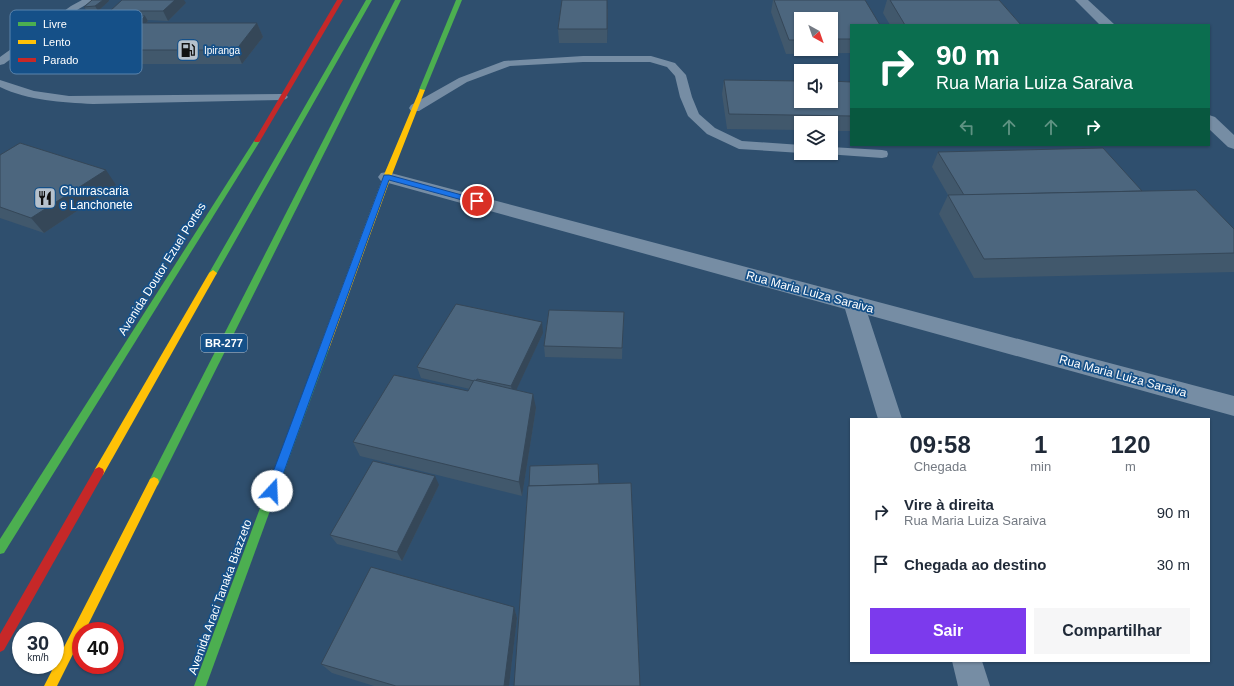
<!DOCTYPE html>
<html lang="pt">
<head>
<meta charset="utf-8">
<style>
  body { margin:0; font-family:Helvetica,sans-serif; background:#f6f6f7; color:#1f2937; height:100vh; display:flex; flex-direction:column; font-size:15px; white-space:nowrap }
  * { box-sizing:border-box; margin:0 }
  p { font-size:13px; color:#747a83 }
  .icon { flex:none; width:22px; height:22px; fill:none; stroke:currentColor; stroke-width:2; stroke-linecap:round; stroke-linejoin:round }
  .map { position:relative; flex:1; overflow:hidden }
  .details { position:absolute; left:850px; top:418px; width:360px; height:244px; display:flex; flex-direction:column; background:#fff; border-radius:0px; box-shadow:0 1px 3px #0004 }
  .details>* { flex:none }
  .hud { position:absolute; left:850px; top:24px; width:360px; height:122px; border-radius:0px; box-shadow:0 1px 3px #0004; background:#0b6e4f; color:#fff; overflow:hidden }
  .needle { width:26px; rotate:140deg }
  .tools { position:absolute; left:794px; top:12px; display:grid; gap:8px }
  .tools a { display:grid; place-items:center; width:44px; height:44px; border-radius:0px; background:#fff; box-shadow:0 1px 3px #0004; font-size:20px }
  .speed { position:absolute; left:12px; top:622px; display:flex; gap:8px; font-size:20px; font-weight:700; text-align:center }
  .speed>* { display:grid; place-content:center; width:52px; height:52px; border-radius:50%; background:#fff; box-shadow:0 1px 3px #0004; line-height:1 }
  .speed small { font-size:10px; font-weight:400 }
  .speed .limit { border:6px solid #d22; background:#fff; color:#111 }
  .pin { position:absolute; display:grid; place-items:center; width:34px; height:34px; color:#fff; margin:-17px; border:2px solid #fff; border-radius:50%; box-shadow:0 1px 4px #0007 }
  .me { position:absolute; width:44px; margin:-22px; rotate:20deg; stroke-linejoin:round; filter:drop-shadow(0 0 3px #0008) }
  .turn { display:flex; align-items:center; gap:14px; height:84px; padding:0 20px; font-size:18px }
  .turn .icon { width:52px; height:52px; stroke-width:2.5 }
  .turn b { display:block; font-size:28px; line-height:34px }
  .lanes { display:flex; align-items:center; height:38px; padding:0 20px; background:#0003; justify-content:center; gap:20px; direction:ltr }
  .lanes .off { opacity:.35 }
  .eta { display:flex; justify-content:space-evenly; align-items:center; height:68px; text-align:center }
  .eta b { font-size:24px; font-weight:700; line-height:28px }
  .action { display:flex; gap:8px; margin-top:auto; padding:8px 20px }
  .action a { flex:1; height:46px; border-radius:0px; background:#7c3aed; color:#fff; font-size:16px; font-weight:700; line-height:46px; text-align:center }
  .action a+a { background:#f6f6f7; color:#1f2937 }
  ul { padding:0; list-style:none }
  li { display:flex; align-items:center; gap:12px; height:52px; padding:0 20px }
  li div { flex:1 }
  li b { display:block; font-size:15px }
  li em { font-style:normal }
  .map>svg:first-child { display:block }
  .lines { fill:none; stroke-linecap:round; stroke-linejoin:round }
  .lane { fill:#768da4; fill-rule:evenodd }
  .street { fill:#768da4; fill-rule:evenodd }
  .fast { fill:#4caf50; fill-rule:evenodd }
  .slow { fill:#ffc107; fill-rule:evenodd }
  .jam { fill:#c62828; fill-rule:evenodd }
  .wall { fill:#41586c; fill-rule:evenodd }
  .shaded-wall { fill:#354758 }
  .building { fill:#4c667e; stroke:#354758 }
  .route { fill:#1a73e8; stroke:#114b97 }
  .labels { text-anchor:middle; stroke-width:3.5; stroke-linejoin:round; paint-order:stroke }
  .far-poi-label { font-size:10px; fill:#fff; stroke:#155088; text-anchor:start }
  .shield { fill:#155088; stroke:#b9cadb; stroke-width:1 }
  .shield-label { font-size:11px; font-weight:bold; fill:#fff }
  .poi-label { font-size:12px; fill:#fff; stroke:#155088; text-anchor:start }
  .street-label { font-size:12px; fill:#fff; stroke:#155088 }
  .key { fill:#155088; stroke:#5b84ac; stroke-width:1 }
  .key-label { font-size:11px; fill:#fff }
</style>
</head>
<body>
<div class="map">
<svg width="1234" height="686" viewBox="0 0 1234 686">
  <rect width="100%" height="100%" fill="#2f4f6e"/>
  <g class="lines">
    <g class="lane">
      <polygon points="82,0 94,0 77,10 4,64 0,65 0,57 71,6"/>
      <polygon points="583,56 651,56 675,63 686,75 692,97 699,114 715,128 742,141 801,145 801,153 739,149 707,134 688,116 680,97 675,76 667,67 650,62 583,62 510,66 467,82 419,111 411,111 409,108 411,105 459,78 504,61"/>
      <path d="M0 80 34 91 69 96 282 94 286 95 288 97 286 99 282 100 93 104C61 102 29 101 0 87Z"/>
      <polygon points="831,147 882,150 887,151 888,154 887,157 882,158 826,154 831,153"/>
    </g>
    <g class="street">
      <polygon points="1075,0 1088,0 1115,25 1100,25"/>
      <polygon points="1209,115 1215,117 1234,135 1234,149 1228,147 1209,129"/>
      <polygon points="387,172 1234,396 1234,416 868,315 902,419 878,419 845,309 381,181 378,177 381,173"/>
      <polygon points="952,661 982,661 990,686 958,686"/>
    </g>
    <g class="fast">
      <polygon points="366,0 372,0 217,273 216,275 210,275 209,273"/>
      <polygon points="395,0 401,0 158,485 154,487 150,485 149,482 150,479"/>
      <polygon points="456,0 462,0 425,90 420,91 419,90"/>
      <polygon points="257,139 260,141 4,553 0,554 0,539 254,141"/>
      <polygon points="324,346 327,347 329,349 206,686 194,686 319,349 321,347"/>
    </g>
    <g class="slow">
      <polygon points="420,89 425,90 391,177 329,349 327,351 321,351 319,349 383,177"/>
      <polygon points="213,270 217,273 103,475 99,477 95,475 94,472 95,469 209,273"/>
      <polygon points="154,477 158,479 159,482 85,631 81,631 81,638 57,686 44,686 150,479"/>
    </g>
    <g class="jam">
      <polygon points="337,0 343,0 260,141 259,142 255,142 254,141"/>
      <polygon points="99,467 103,469 104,472 103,475 4,650 0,652 0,634 95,469"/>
    </g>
  </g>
  <g class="wall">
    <polygon points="92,0 109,0 109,1 98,11 97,12 102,20 93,27 114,27 121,20 115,20 110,11 186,3 168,21 148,20 148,21 146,23 257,23 263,37 242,64 110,64 107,61 104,63 93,63 85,71 65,71 62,66 65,63 54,63 51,60 40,60 33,50 86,10 84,7"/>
    <path d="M773 0H865L851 25V53L786 54 771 12ZM801 19H831V49H801Z"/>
    <polygon points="887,0 999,0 1021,25 890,25 883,13"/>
    <polygon points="608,9 607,43 559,43 558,29"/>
    <polygon points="724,80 851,82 851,131 831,131 831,123 801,123 801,130 727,129 722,94"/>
    <polygon points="938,152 1142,191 1234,229 1234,272 974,278 939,214 948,195 932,167"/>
    <polygon points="0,155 116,185 44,233 0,218"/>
    <polygon points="623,323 622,359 545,357 544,346"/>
    <polygon points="543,333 516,390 536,408 522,496 360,456 353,442 468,391 470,389 421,378 417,367"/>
    <polygon points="439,485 402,561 337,544 330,535"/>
    <polygon points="514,607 517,618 509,686 374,686 332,673 321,664"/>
  </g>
  <g class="shaded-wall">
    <polygon points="103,0 109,0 109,1 98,11 95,6"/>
    <polygon points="175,0 184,0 186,3 168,21 163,11"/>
    <polygon points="608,0 608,9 607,43 607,29"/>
    <polygon points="96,10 102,20 82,37 76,27"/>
    <polygon points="145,16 148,21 118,50 103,50"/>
    <polygon points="257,23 263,37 242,64 236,50"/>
    <polygon points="104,55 107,61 104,63 101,58"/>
    <polygon points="90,58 93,63 85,71 82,66"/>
    <polygon points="106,170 116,185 44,233 31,218"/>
    <polygon points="542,322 543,333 513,397 511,386"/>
    <polygon points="533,394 536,408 522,496 519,482"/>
    <polygon points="435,476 439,485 402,561 397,552"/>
    <polygon points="514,607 517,618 509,686 504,686"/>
  </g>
  <g class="building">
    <polygon points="92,0 103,0 95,6 84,7"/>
    <polygon points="122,0 175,0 163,11 110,11"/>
    <polygon points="562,0 607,0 607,29 558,29"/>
    <polygon points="774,0 865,0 880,25 851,25 851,39 831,39 831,19 801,19 801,40 789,40"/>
    <polygon points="890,0 999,0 1021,25 905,25"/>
    <polygon points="126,16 145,16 138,23 130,23 125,27 114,27"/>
    <polygon points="130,23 257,23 236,50 101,50"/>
    <polygon points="724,80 801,81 801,101 831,101 831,81 851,82 851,116 729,114"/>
    <polygon points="20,143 106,170 31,218 0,207 0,155"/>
    <polygon points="1103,148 1142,191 964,195 938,152"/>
    <polygon points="1196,190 1234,229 1234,253 984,259 948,195"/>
    <polygon points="456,304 542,322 511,386 477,379 476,381 474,381 417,367"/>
    <polygon points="549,310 624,312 622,348 544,346"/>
    <polygon points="394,375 468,391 474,380 533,394 519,482 353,442"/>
    <polygon points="373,461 435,476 397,552 330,535"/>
    <polygon points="598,464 599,484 529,486 530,466"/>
    <polygon points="631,483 640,686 514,686 528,486"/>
    <polygon points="371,567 514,607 504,686 396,686 321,664"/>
  </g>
  <polygon class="route" points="384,175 389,175 480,200 481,201 477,204 389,180 277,491 276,495 272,496 268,495 266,491"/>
  <defs>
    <g id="fuel-square" transform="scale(1.15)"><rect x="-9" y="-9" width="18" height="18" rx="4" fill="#b6c1cc" stroke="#155088"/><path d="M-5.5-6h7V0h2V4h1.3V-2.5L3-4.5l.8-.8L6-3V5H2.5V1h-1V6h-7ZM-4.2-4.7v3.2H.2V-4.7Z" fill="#111"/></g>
    <g id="restaurant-square" transform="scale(1.15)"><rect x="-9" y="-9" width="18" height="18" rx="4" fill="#b6c1cc" stroke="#155088"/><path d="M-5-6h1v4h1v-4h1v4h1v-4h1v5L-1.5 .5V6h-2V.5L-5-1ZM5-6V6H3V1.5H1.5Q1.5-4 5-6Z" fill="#111"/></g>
  </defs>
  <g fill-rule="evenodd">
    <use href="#fuel-square" x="188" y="50"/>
    <use href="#restaurant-square" x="45" y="198"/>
  </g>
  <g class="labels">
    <g class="far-poi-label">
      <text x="204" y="54">Ipiranga</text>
    </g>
    <rect class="shield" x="201" y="334" width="46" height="18" rx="3"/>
    <g class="shield-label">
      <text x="224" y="347">BR-277</text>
    </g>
    <g class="poi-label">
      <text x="60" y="195">Churrascaria<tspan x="60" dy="14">e Lanchonete</tspan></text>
    </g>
    <g class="street-label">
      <text transform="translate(162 269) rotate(-58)" y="4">Avenida Doutor Ezuel Portes</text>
      <text transform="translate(810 292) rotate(15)" y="4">Rua Maria Luiza Saraiva</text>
      <text transform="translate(1123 376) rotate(15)" y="4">Rua Maria Luiza Saraiva</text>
      <text transform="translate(220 597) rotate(-70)" y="4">Avenida Araci Tanaka Biazzeto</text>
    </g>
  </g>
  <rect x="10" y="10" width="132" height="64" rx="6" class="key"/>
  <rect x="18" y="22" width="18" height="4" fill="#4caf50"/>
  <rect x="18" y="40" width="18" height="4" fill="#ffc107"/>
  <rect x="18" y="58" width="18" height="4" fill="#c62828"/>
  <g class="key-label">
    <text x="43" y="28">Livre</text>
    <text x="43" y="46">Lento</text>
    <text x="43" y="64">Parado</text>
  </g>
</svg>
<div class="tools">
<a><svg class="needle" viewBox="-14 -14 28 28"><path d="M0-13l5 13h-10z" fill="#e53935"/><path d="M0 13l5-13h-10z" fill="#747a83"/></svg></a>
<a><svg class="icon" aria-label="sound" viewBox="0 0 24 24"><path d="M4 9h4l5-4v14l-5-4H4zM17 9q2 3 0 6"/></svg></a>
<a><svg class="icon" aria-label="layers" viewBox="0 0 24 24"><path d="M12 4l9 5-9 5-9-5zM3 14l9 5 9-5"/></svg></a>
</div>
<div class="speed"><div>30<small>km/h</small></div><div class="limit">40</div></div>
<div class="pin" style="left:477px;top:201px;background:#d93025"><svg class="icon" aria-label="arrive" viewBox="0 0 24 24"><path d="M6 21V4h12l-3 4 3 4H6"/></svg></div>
<svg class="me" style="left:272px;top:491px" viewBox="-20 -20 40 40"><circle r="19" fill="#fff"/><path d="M0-13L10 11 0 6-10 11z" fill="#1a73e8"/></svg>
<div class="hud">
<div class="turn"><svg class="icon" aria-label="right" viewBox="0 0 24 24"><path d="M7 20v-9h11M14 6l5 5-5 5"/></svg><div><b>90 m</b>Rua Maria Luiza Saraiva</div></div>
<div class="lanes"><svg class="icon off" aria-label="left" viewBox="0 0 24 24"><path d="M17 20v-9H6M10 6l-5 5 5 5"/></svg><svg class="icon off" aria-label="ahead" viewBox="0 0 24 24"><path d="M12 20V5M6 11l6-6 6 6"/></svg><svg class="icon off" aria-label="ahead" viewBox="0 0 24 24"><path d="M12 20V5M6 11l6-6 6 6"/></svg><svg class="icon" aria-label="right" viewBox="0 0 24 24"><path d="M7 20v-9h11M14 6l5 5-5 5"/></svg></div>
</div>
<section class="details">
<div class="eta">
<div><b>09:58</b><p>Chegada</p></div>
<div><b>1</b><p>min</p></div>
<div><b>120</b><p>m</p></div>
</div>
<ul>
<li><svg class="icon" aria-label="right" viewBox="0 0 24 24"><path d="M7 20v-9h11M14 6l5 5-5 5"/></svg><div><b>Vire à direita</b><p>Rua Maria Luiza Saraiva</p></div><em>90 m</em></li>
<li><svg class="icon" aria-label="arrive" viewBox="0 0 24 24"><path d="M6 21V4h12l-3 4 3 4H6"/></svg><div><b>Chegada ao destino</b></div><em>30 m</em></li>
</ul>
<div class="action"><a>Sair</a><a>Compartilhar</a></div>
</section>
</div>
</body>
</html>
